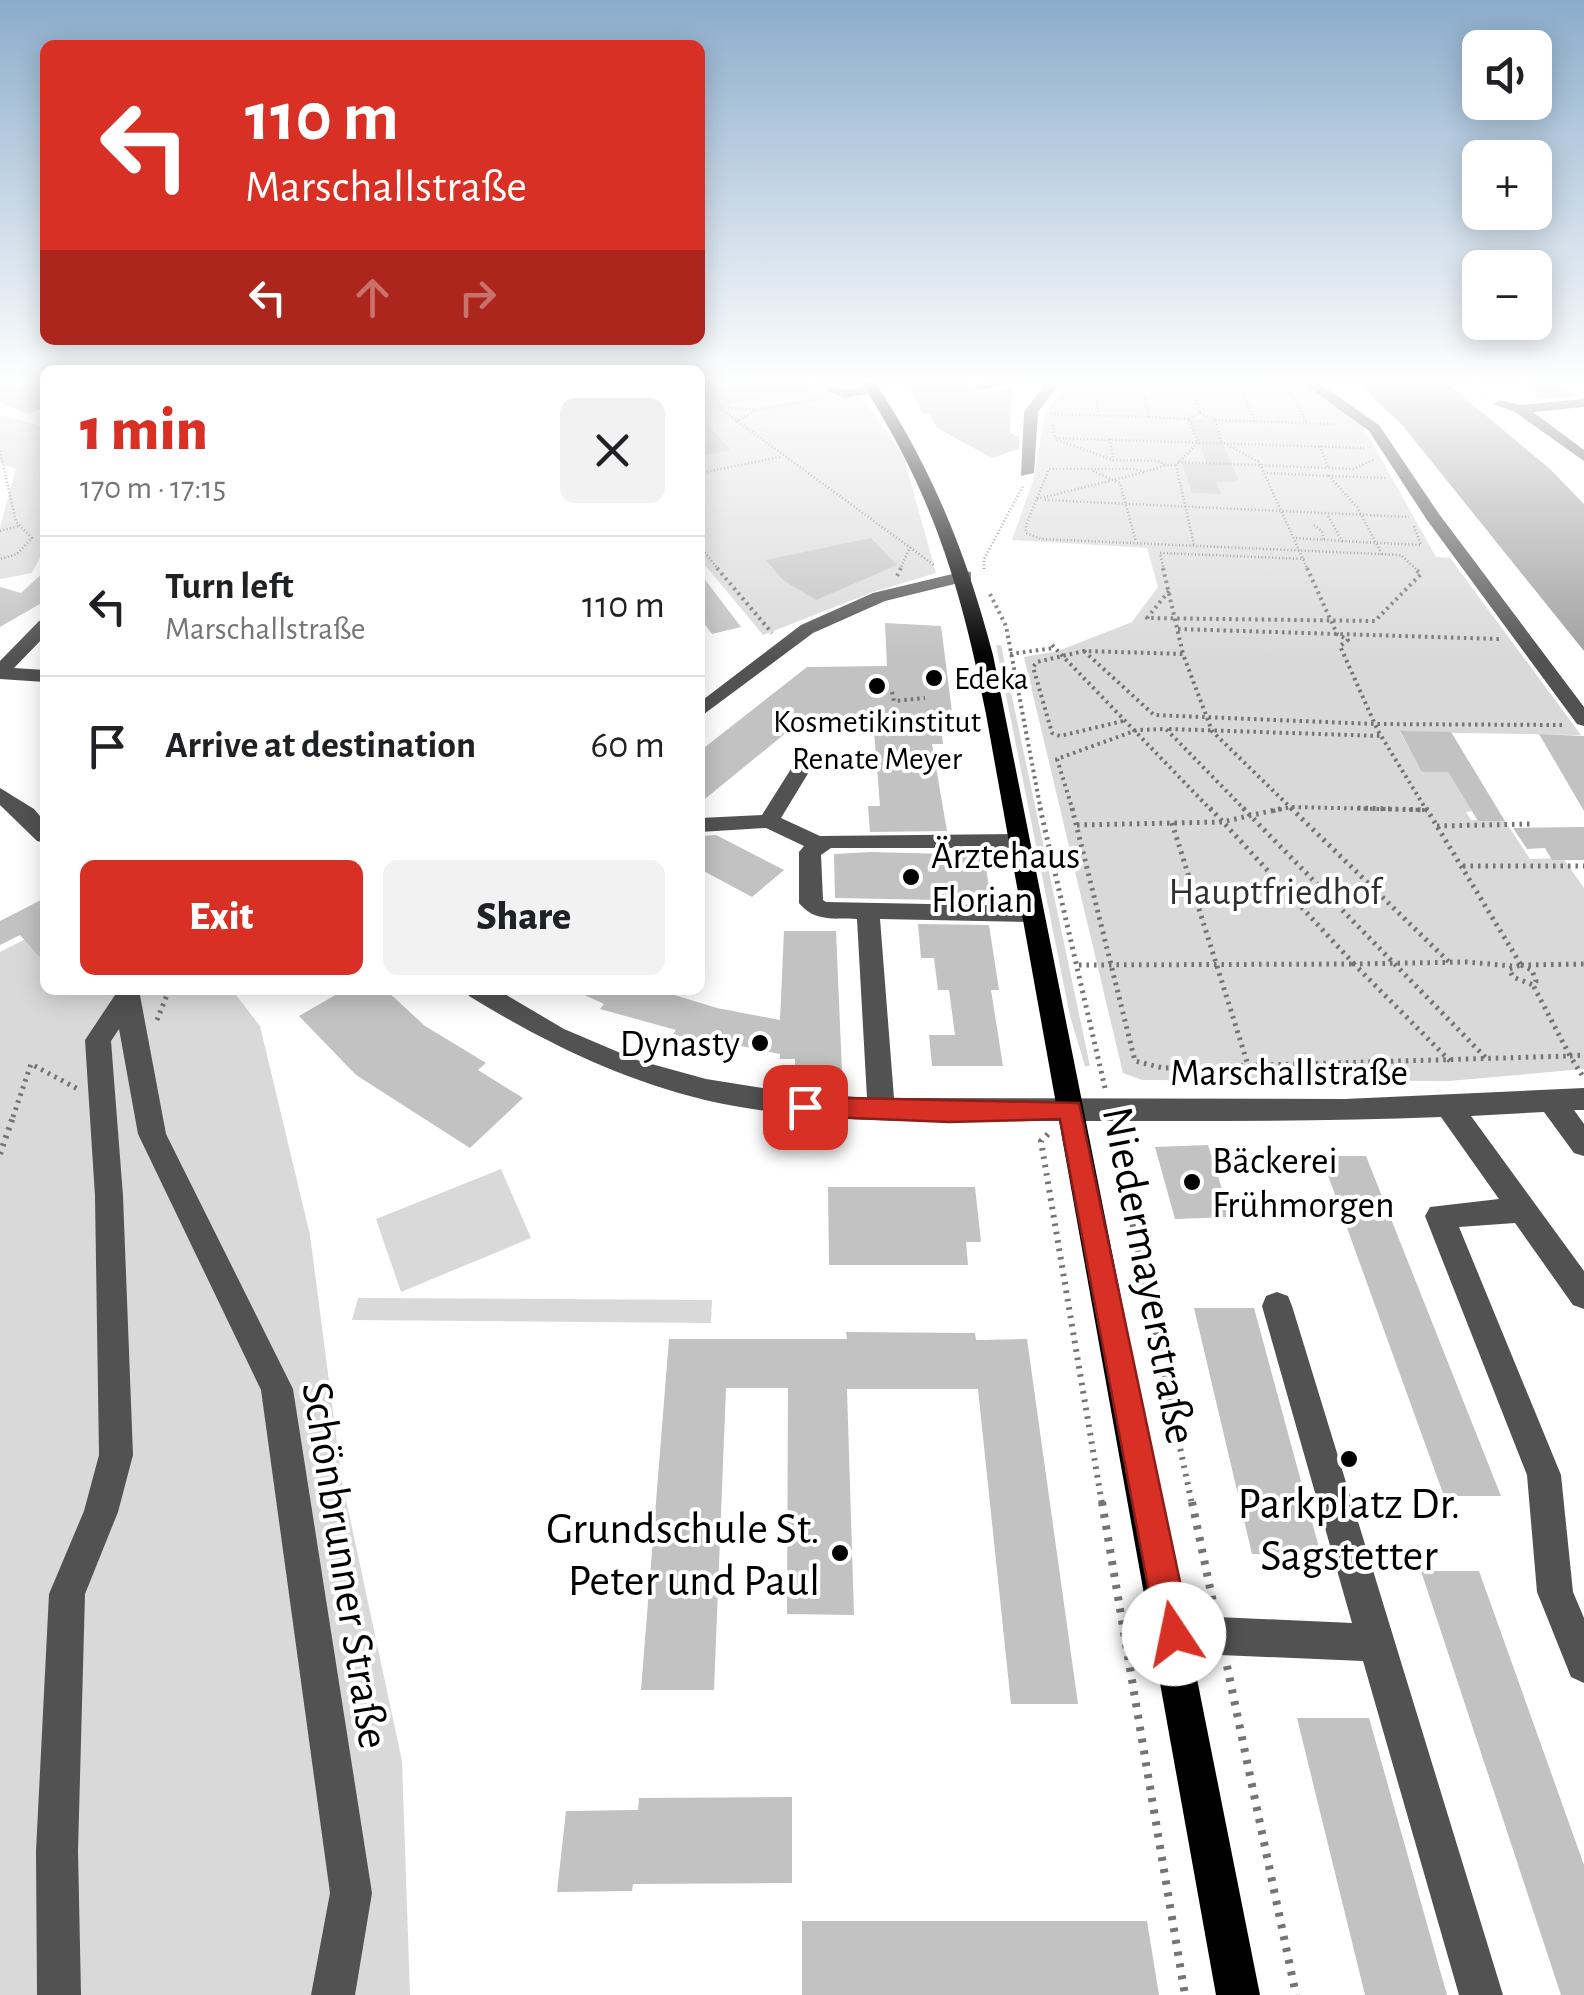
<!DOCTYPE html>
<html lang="en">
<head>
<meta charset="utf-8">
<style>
  body { margin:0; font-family:"Alegreya Sans",sans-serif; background:#f2f2f2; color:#202124; height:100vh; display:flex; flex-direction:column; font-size:38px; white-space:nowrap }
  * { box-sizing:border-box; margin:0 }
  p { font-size:32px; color:#757577 }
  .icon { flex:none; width:55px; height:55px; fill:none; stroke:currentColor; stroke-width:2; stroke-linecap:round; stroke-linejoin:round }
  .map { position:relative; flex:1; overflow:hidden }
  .panel { position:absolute; left:40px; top:365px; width:665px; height:630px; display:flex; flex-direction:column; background:#fff; border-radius:15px; box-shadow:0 5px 25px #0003 }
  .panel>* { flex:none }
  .top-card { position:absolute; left:40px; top:40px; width:665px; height:305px; border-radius:15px; box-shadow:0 5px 25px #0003; background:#d93025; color:#fff; overflow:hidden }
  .tools { position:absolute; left:1462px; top:30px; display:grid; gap:20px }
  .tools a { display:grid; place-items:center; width:90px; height:90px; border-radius:15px; background:#fff; box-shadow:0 5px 25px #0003; font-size:50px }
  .pin { position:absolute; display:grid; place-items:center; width:85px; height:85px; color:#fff; margin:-42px; border-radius:20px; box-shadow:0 5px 15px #0006 }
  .me { position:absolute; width:110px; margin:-55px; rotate:349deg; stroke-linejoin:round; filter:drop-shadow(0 0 8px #0008) }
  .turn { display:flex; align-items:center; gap:35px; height:210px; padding:0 40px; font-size:45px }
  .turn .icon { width:130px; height:130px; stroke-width:2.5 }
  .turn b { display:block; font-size:70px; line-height:85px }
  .lanes { display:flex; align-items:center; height:95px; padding:0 40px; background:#0003; justify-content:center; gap:50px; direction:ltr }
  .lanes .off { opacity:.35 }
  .round { display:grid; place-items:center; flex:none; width:105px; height:105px; border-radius:15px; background:#f2f2f2 }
  .head { display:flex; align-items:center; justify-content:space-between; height:170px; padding:0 40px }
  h1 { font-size:60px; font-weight:800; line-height:75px; color:#d93025 }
  .primary-button { display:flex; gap:20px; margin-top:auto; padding:20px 40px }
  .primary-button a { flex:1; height:115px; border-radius:15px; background:#d93025; color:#fff; font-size:40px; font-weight:800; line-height:115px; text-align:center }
  .primary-button a+a { background:#f2f2f2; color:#202124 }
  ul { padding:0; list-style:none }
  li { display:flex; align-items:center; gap:30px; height:140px; padding:0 40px; border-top:2px solid #e0e0e0 }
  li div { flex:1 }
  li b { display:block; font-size:38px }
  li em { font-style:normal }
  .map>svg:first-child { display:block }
  .green { fill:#d9d9d9 }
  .water { fill:#a0a0a0 }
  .building { fill:#c2c2c2 }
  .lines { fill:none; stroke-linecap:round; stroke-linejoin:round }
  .path-far4 { stroke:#747474; stroke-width:2.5; stroke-dasharray:1 2.5; stroke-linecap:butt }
  .path-far3 { stroke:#747474; stroke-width:4; stroke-dasharray:2.5 4; stroke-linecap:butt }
  .path-far2 { stroke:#747474; stroke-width:5; stroke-dasharray:2.5 5; stroke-linecap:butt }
  .path-far1 { stroke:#747474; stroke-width:6; stroke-dasharray:2.5 6; stroke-linecap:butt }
  .path { stroke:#747474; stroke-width:8; stroke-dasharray:4 8; stroke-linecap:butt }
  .minor { fill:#525252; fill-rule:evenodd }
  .major { fill:#000; fill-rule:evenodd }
  .route { fill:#d93025; stroke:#8d1f18; stroke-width:2.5 }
  .poi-dot { fill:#000; stroke:#fff; stroke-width:4 }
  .labels { text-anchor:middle; stroke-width:8; stroke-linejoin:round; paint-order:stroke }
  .far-poi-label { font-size:32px; fill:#000; stroke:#fff; text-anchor:start }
  .poi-label { font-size:38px; fill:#000; stroke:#fff; text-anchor:start }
  .park-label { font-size:38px; fill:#303030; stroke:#fff }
  .street-label { font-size:38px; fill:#000; stroke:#fff }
  .near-street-label { font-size:45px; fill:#000; stroke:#fff }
  .near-poi-label { font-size:45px; fill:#000; stroke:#fff }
</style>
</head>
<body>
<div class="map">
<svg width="1584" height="1995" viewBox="0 0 1584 1995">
  <rect width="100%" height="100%" fill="#fff"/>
  <g class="green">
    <polygon points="700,379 849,379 903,455 936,573 873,592 763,635 700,559"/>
    <polygon points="1071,379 1296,379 1363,426 1436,557 1450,558 1581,735 1400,732 1422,771 1448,772 1472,811 1466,812 1471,820 1505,821 1530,859 1563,858 1584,888 1584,1069 1449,1081 1142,1080 1123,1073 1024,657 1058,651 1132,622 1158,587 1147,548 1012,540 1034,478 1045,413"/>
    <polygon points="0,415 45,427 45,548 32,573 0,579 0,527 16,469 0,463"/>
    <polygon points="996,645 1001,645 1090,1066 1085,1066 1070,1016"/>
    <polygon points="45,929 45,990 232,990 260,1026 310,1235 342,1481 402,1761 410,1995 0,1995 0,952"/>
    <polygon points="501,1169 531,1238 401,1292 376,1219"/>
    <polygon points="358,1298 712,1300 711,1323 352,1320"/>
  </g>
  <polygon class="water" points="1354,379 1442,379 1550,469 1584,504 1584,651 1403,426"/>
  <g class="building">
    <polygon points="0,379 45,379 45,408 27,414 0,402"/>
    <polygon points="700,379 812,379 813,390 700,410"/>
    <polygon points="905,379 984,379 971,384 982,394 1012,387 1010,433 1019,437 1019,449 992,458 937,428 929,413 923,414"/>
    <polygon points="1557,380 1577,396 1542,399 1517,381"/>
    <polygon points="700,418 731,450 700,456"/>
    <polygon points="1190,420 1213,420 1238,479 1236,482 1216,482 1221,494 1192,493 1182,463 1207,464"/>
    <polygon points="871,538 897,565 816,600 783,580 766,560"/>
    <polygon points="45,571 45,601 0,627 0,587 21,593"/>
    <polygon points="700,573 741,627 712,634 700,618"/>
    <polygon points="885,623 941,626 953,720 940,719 943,744 932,744 947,831 870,832 868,806 880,806 874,731 820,731 798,723 700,803 700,751 807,667 887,666"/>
    <polygon points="1400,731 1451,732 1505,821 1478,821 1448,772 1422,772"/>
    <polygon points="1539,734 1584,736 1584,811"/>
    <polygon points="1584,827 1584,860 1552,860 1545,848 1527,849 1513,828"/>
    <polygon points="716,835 784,870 752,897 700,869 700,836"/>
    <polygon points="871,852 984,855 991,901 835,898 834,854"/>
    <polygon points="45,898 45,963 20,935 0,945 0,921"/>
    <polygon points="918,924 989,925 999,990 991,990 1003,1066 932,1066 929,1035 955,1035 949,990 938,990 934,958 921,958"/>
    <polygon points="784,931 836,931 842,1072 795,1072 795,1059 780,1059 780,1054 707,1039 704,1043 673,1034 676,1030 600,1009 604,1004 574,990 658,990 717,1008 780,1020"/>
    <polygon points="344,990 386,990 425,1026 486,1063 478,1070 523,1098 470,1148 356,1075 299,1016"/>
    <polygon points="1208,1145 1231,1217 1175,1219 1155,1147"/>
    <polygon points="1321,1156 1366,1156 1501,1496 1444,1496"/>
    <polygon points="828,1187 975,1187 981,1242 966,1242 968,1265 829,1265"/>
    <polygon points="1194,1308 1254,1308 1321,1555 1252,1554"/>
    <polygon points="846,1332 975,1333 976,1340 1027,1339 1078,1704 1011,1704 978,1389 847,1389 854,1615 787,1614 788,1388 726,1388 714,1690 641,1690 669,1339 847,1339"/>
    <polygon points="1421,1571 1479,1571 1584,1865 1584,1995 1561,1995"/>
    <polygon points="1297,1718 1369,1718 1447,1995 1365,1995"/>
    <polygon points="792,1797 792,1883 633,1884 632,1891 557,1892 566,1811 638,1810 639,1798"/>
    <polygon points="802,1921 1147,1921 1159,1995 802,1995"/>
  </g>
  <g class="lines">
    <g class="path-far4">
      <polyline points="1079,379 1191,384 1200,413 1188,419 1198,442 1176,465 1166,465"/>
      <polyline points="1189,379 1191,384 1289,387"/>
      <polyline points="1236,379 1255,421"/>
      <polyline points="1467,379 1488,395"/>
      <polyline points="1093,380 1099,416"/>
      <polyline points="1289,389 1307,423"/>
      <polyline points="700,392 706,398"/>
      <polyline points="718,407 934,565"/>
      <polyline points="721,407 755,410"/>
      <polyline points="1200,413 1215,420 1222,442 1259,462 1308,570"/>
      <polyline points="1051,414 1149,417 1141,382"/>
      <polyline points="1149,417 1188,419"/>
      <polyline points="1215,420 1337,424"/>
      <polyline points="736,422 756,410 819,399"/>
      <polyline points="1052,425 1055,438 1364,448"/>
      <polyline points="1110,439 1113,460 1158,461 1166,465 1145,472"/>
      <polyline points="1057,440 1113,460"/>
      <polyline points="1320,446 1328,467"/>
      <polyline points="0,451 16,522 32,538 17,554 0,559"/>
      <polyline points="1178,462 1353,469 1373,460"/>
      <polyline points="1176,465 1194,545"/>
      <polyline points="1093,471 1120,483 1136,542"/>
      <polyline points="700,473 780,457"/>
      <polyline points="1267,473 1329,476"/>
      <polyline points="1037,499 1145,472 1134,469 1049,469 1026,525 1026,533 1041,539 1401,555 1417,570"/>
      <polyline points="1045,500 1409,517"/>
      <polyline points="1314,525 1322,531 1324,540"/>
      <polyline points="0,531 19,526"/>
      <polyline points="1296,538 1342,541 1327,514"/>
      <polyline points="1342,541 1421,545 1414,526"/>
      <polyline points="700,547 719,570"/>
      <polyline points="1382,554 1357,507 1329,476 1386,478"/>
      <polyline points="984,569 984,559 1023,486"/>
      <polyline points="900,570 910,547"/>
      <polyline points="1164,570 1160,553 1306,559"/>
    </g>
    <g class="path-far3">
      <polyline points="717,568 772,633"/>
      <polyline points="1163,568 1183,654"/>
      <polyline points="1307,568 1337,634 1348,640 1340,646 1378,731 1427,811"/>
      <polyline points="897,576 901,568"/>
      <polyline points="1169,591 1147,618 1375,621 1421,574 1414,568"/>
      <polyline points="990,594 1006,626 1041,811"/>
      <polyline points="1178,629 1499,639"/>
      <polyline points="1052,645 1212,811"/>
      <polyline points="1084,651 1154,715 1374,724 1562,725"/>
      <polyline points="1010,654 1054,648"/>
      <polyline points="892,692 894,701 925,698"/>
      <polyline points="1123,721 1060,736 1052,733 1033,667 1037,662 1084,651 1183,654 1212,731 1294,811"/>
      <polyline points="1169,729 1381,736"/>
      <polyline points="1073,811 1057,759 1137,730 1166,729 1246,811"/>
      <polyline points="1273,811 1291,807 1427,810"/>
    </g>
    <g class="path-far2">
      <polyline points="1040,808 1105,1088"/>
      <polyline points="1072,808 1135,1061 1163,1068 1570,1056 1533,985"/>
      <polyline points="1210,808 1354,964"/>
      <polyline points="1243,808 1487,1059"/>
      <polyline points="1291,808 1449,962"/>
      <polyline points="1358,808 1427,810"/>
      <polyline points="1426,808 1521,965"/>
      <polyline points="1172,823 1248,1065"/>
      <polyline points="1077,825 1222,822 1284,808"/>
      <polyline points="1437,826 1532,824"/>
      <polyline points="1463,866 1584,866"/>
      <polyline points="1079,965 1354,964"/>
      <polygon points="1521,965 1532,970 1536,981 1533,985 1513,977 1509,969"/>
      <polyline points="1521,965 1584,964"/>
      <polyline points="268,990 281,990"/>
      <polyline points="157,1020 169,990"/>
      <polyline points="1450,1061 1354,964 1467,962 1512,966"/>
      <polyline points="1582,1075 1570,1056 1584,1055"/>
      <polyline points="13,1117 31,1064 78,1089"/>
    </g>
    <g class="path-far1">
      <polyline points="1113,1133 1192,1504"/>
      <polyline points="1048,1134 1041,1141 1102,1504"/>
      <polyline points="0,1154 14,1114"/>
    </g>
    <g class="path">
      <polyline points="1102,1502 1185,1995"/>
      <polyline points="1192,1502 1214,1607"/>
      <polyline points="1227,1666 1296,1995"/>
    </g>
    <g class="minor">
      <polygon points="998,379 1029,379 981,390 974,386"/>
      <polygon points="1049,379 1063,379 1038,412 1034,473 1021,476 1024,412"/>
      <polygon points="1297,379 1313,379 1379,425 1439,514 1584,707 1584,726 1577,724 1427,520 1369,431"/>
      <polygon points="873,385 880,389 878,392 844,398 827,390 834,386 845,390"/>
      <polygon points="1584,399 1584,407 1533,412 1584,450 1584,461 1515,412 1493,404 1500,400 1520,405"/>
      <polygon points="965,571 971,572 971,580 885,601 813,633 700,717 700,702 801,625 873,593"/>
      <polygon points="45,620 45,636 14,668 45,670 45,682 0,679 0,661 39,621"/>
      <path d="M808 751 818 757 781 818 820 836 1018 834 1029 841 1018 848H831L821 855 823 900 826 902 1031 906 1043 914 1031 922 880 919 894 1098 1345 1099 1584 1088V1110H1574L1584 1124V1156L1574 1153 1544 1112 1471 1116 1584 1271V1309L1573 1305 1515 1223 1459 1227 1561 1475 1573 1592 1584 1618V1683L1571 1677 1537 1592 1527 1475 1425 1216 1430 1207 1499 1199 1441 1117C1312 1122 1182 1121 1053 1121 937 1121 819 1126 705 1100 619 1079 544 1042 469 996L466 990H498L564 1029 637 1060 706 1079 781 1091 867 1098 857 919C835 918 814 922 799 903V852L804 846 766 828 700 832V818L762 815 801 753Z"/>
      <polygon points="0,788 34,809 45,822 45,843 37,841 0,805"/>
      <polygon points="115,990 139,990 166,1134 293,1389 372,1893 355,1995 311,1995 330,1893 261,1390 138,1134 119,1029 111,1041 123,1196 133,1455 118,1512 85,1594 78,1851 81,1995 37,1995 36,1851 49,1594 84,1511 99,1455 95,1196 85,1040 115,995"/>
      <polygon points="1277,1292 1288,1296 1292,1306 1503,1995 1459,1995 1363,1661 1174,1653 1161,1647 1155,1634 1161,1621 1174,1615 1352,1623 1262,1306 1266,1296"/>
    </g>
    <path class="major" d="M859 379H873C932 468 966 552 993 655L1260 1995H1216L986 714C961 586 931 489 859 379Z"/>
  </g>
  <linearGradient id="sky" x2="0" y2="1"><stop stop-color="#8baccb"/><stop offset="0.58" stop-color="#fff"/><stop offset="1" stop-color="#fff" stop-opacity="0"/></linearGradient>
  <rect width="1584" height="658" fill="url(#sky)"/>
  <polygon class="route" points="805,1097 1079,1103 1191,1634 1186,1646 1174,1651 1162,1646 1157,1634 1060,1119 949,1122 805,1116 796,1114 792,1107 796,1100"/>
  <g class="poi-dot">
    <circle cx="934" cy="678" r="10"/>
    <circle cx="877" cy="686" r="10"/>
    <circle cx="911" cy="877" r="10"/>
    <circle cx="760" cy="1043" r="10"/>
    <circle cx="1192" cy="1182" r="10"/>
    <circle cx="1349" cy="1459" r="10"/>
    <circle cx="840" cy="1553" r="10"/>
  </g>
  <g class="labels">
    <g class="far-poi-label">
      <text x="954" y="689">Edeka</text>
      <text x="877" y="732" text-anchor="middle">Kosmetikinstitut<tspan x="877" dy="37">Renate Meyer</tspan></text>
    </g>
    <g class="poi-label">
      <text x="931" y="868">Ärztehaus<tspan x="931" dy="44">Florian</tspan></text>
      <text x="740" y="1056" text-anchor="end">Dynasty</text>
      <text x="1212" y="1173">Bäckerei<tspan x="1212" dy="44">Frühmorgen</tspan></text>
    </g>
    <g class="park-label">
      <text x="1275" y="904">Hauptfriedhof</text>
    </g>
    <g class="street-label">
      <text x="1289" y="1085">Marschallstraße</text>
    </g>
    <g class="near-street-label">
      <text transform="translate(1151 1275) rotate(79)" y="16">Niedermayerstraße</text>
      <text transform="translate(347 1565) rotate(81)" y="16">Schönbrunner Straße</text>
    </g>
    <g class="near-poi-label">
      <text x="1349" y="1518">Parkplatz Dr.<tspan x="1349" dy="52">Sagstetter</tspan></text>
      <text x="820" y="1543" text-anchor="end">Grundschule St.<tspan x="820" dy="52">Peter und Paul</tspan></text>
    </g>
  </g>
</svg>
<div class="tools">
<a><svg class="icon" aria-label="sound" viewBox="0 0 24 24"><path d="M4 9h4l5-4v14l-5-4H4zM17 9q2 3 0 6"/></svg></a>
<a>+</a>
<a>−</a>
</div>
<div class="pin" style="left:805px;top:1107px;background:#d93025"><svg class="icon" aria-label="arrive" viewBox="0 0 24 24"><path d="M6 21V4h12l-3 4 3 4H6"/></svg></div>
<svg class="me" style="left:1174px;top:1634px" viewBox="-20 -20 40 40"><circle r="19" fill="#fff"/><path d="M0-13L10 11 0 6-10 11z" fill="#d93025"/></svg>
<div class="top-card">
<div class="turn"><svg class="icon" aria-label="left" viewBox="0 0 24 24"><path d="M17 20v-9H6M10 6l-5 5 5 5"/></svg><div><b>110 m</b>Marschallstraße</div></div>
<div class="lanes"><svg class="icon" aria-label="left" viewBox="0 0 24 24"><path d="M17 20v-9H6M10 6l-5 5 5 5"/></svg><svg class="icon off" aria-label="ahead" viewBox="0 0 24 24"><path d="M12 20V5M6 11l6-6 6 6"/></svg><svg class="icon off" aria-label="right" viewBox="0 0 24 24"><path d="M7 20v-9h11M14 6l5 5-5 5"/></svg></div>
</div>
<section class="panel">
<div class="head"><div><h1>1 min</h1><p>170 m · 17:15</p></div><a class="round"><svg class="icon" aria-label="close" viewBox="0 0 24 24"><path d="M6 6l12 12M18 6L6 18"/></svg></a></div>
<ul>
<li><svg class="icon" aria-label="left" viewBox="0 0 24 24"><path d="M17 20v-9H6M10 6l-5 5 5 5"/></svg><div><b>Turn left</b><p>Marschallstraße</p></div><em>110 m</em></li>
<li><svg class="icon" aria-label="arrive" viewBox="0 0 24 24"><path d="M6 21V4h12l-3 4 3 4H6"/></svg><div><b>Arrive at destination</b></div><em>60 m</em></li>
</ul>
<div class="primary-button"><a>Exit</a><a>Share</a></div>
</section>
</div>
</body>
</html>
